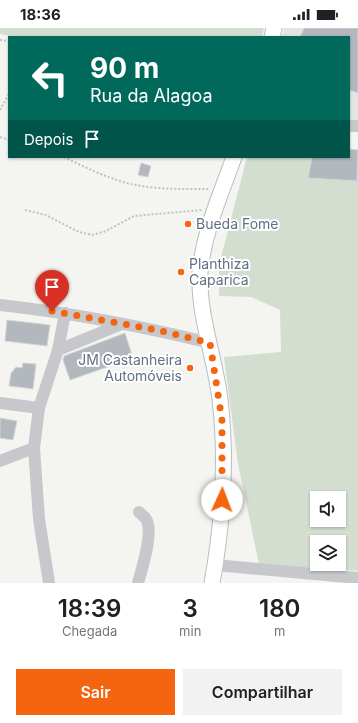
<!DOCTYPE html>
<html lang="pt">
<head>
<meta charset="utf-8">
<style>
  body { margin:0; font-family:Inter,sans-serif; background:#f2f2f2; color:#202124; height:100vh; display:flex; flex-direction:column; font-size:15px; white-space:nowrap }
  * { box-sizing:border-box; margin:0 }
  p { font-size:13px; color:#757577 }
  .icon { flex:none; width:22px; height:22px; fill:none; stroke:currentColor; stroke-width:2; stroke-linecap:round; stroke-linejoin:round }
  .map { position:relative; height:555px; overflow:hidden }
  .drawer { display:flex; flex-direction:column; background:#fff; flex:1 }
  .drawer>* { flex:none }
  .guide { position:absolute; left:8px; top:8px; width:342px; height:122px; border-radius:0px; box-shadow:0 1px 3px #0004; background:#00695c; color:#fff; overflow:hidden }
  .controls { position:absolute; left:310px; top:463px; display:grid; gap:8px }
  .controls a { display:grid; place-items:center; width:36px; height:36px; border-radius:0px; background:#fff; box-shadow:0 1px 3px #0004; font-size:20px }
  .pin { position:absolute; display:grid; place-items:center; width:34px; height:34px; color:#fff; margin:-41px -17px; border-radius:50% 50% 50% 0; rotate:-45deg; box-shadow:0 0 4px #0007 }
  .pin .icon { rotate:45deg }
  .me { position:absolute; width:44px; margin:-22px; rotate:2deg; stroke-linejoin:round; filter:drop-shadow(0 0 3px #0008) }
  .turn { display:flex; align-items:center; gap:14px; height:84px; padding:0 16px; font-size:18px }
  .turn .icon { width:52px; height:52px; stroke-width:2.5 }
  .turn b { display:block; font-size:28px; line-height:34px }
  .then { display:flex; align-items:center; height:38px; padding:0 16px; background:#0003; gap:8px; font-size:15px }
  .eta { display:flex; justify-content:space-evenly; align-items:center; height:68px; text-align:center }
  .eta b { font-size:24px; font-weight:600; line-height:28px }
  .action { display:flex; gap:8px; margin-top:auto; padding:8px 16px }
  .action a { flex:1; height:46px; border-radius:0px; background:#f5650f; color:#fff; font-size:16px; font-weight:600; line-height:46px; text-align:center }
  .action a+a { background:#f2f2f2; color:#202124 }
  .status { display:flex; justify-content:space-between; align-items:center; height:28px; padding:0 20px; background:#fff; direction:ltr }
  .status svg { height:11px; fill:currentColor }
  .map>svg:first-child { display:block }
  .built { fill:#e4e5e3 }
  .green { fill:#d3ddd0; fill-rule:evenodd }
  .building { fill:#b2b8be; stroke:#d5d6d3 }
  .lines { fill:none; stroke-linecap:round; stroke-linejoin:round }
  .major-casing { stroke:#babdc1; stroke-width:17 }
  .path { stroke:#bec0c2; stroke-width:2; stroke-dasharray:2 2; stroke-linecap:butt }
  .minor { stroke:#c6c8cc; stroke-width:12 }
  .major { stroke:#fff; stroke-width:15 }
  .route { stroke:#f5650f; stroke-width:7; stroke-dasharray:0 12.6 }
  .poi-dot { fill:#f5650f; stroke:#fff; stroke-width:1.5 }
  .labels { text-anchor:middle; stroke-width:4; stroke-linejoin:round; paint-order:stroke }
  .poi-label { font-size:14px; fill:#606f84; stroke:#fff; text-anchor:start }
</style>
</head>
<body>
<div class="status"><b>18:36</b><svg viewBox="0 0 49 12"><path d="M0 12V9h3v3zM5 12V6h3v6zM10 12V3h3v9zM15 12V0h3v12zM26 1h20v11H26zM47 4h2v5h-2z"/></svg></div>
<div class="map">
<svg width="358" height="555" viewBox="0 0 358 555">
  <rect width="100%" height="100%" fill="#f4f5f0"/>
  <polygon class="built" points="284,0 358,0 358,102 349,102 349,9 282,9"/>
  <g class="green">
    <polygon points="0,0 264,0 262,9 16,9 0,6"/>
    <path d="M247 129H312L308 150 357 153 358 148V543L259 536 238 436 224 329 281 324 280 282 251 269 219 268V237ZM317 470H339V492H317ZM317 514H339V536H317Z"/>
  </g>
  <g class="building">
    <polygon points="304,0 358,0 358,65 349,62 349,9 300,9"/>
    <polygon points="349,121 358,122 357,153 308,150 312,129 349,129"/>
    <polygon points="141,135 151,138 148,149 138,147"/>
    <polygon points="7,292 50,297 47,318 5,313"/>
    <polygon points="125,305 133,330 70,352 63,332 64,328"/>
    <polygon points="23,335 36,336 33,361 9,358 11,345 16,339 22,340"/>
    <polygon points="0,390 17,393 13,412 0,410"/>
  </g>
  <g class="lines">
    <g class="major-casing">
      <g id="major">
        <polyline points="272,9 274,0"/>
        <path d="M212 555C223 494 227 432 220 371 215 330 198 286 200 245 203 205 221 166 234 129"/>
      </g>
    </g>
    <g class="path">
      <polyline points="0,12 9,13"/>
      <polyline points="0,82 9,66"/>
      <polyline points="0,109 9,112"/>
      <path d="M64 129C80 137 97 145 114 151 143 162 178 161 209 161"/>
      <polyline points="25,182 46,187 79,204 92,207 106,203 134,188 202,182"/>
    </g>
    <g class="minor">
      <polyline points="349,98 358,98"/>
      <path d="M0 277C71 285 141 298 210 315"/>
      <polyline points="58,322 122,296"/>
      <polyline points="0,375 39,380"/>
      <polyline points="0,433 34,420"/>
      <polyline points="215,537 358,550"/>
      <polyline points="49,555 39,491 34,420 39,380 58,322 65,285"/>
      <path d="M138 555C142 541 154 503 146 491 144 488 141 486 139 484"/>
    </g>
    <use href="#major" class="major"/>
  </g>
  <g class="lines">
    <polyline class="route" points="52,283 157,302 210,315 222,392 222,472"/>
  </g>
  <g class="poi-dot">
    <circle cx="188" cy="196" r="4"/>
    <circle cx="181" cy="244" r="4"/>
    <circle cx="190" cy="340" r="4"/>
  </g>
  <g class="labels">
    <g class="poi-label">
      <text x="196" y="201">Bueda Fome</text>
      <text x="189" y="241">Planthiza<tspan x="189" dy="16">Caparica</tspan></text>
      <text x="182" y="337" text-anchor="end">JM Castanheira<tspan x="182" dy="16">Automóveis</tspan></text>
    </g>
  </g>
</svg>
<div class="controls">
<a><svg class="icon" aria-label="sound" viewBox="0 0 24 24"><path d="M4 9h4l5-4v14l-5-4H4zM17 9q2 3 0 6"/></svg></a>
<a><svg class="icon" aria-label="layers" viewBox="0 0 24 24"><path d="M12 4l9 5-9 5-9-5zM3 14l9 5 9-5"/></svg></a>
</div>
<div class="pin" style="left:52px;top:283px;background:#d93025"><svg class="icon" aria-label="arrive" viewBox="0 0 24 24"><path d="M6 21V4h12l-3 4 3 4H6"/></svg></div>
<svg class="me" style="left:222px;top:472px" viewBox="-20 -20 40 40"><circle r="19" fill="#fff"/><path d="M0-13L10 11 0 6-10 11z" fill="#f5650f"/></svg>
<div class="guide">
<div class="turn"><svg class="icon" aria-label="left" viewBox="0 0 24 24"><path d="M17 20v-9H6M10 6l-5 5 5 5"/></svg><div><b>90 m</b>Rua da Alagoa</div></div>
<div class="then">Depois<svg class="icon" aria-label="arrive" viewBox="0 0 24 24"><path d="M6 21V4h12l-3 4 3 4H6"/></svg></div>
</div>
</div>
<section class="drawer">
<div class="eta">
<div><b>18:39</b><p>Chegada</p></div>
<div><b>3</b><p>min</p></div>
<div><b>180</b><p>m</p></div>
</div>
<div class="action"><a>Sair</a><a>Compartilhar</a></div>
</section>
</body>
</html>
